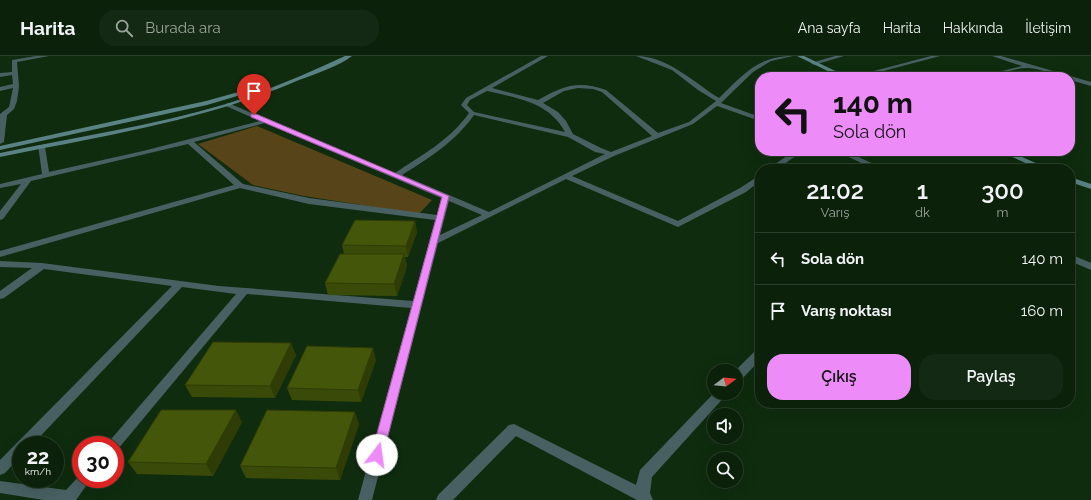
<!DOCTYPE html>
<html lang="tr">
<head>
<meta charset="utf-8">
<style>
  body { margin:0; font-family:Raleway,sans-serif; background:#142913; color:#f1f3f6; height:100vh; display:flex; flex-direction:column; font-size:15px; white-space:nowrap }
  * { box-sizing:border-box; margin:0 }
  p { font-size:13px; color:#9aa39c }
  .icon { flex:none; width:22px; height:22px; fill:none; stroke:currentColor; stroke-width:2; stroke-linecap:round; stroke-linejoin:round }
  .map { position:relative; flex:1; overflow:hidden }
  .panel { position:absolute; left:755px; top:108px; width:320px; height:244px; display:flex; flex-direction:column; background:#0b210a; border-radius:16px; box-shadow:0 4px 16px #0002,0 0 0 1px #2b3e2b }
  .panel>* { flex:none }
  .hud { position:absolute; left:755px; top:16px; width:320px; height:84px; border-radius:16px; box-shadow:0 4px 16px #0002,0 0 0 1px #2b3e2b; background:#ed8cf9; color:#111; overflow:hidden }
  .needle { width:26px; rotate:74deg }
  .fabs { position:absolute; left:707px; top:308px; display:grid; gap:8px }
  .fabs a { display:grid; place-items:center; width:36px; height:36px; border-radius:50%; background:#0b210a; box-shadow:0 4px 16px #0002,0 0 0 1px #2b3e2b; font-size:20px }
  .speed { position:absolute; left:12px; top:380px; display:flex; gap:8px; font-size:20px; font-weight:700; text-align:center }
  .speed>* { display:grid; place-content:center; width:52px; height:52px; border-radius:50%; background:#0b210a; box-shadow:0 4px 16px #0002,0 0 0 1px #2b3e2b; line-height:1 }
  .speed small { font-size:10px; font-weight:400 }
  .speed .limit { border:6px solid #d22; background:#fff; color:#111 }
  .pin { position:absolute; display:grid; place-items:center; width:34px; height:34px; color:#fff; margin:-41px -17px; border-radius:50% 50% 50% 0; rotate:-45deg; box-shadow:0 0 4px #0007 }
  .pin .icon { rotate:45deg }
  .me { position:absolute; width:44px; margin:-22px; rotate:15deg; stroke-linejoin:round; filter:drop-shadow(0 0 3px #0008) }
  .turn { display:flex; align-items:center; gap:14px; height:84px; padding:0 12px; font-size:18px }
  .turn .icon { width:52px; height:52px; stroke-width:2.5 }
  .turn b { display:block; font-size:28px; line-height:34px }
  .eta { display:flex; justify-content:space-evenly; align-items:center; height:68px; text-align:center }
  .eta b { font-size:24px; font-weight:600; line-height:28px }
  .button { display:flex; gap:8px; margin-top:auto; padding:8px 12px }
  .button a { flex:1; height:46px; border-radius:16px; background:#ed8cf9; color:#111; font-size:16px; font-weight:600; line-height:46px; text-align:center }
  .button a+a { background:#142913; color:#f1f3f6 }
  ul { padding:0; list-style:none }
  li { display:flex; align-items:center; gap:12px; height:52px; padding:0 12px; border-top:1px solid #2b3e2b }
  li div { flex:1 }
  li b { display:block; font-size:15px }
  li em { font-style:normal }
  header { display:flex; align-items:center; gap:24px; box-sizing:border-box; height:56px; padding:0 20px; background:#0b210a; border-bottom:1px solid #2b3e2b }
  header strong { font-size:19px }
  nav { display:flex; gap:22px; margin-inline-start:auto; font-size:14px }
  .search { width:280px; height:36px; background:#142913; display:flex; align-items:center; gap:10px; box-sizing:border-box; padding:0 14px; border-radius:16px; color:#9aa39c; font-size:15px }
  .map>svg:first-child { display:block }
  .green { fill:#584419 }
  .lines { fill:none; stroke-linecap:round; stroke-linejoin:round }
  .street { fill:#486062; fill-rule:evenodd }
  .secondary { fill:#5a8184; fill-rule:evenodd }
  .wall { fill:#3a4a08 }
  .shaded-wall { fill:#303c06 }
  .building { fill:#445609; stroke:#303c06 }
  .route { fill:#ed8cf9; stroke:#9a5ba2 }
</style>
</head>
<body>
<header>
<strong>Harita</strong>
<div class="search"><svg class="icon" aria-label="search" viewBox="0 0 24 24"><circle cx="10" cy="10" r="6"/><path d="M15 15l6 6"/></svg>Burada ara</div>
<nav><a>Ana sayfa</a><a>Harita</a><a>Hakkında</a><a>İletişim</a></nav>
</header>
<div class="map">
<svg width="1091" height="444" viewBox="0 0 1091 444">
  <rect width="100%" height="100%" fill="#0f2c0e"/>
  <polygon class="green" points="257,70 432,144 419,158 304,140 253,129 198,88"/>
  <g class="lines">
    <g class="street">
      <polygon points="36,0 49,0 17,6 19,30 17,45 14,53 7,59 4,86 0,88 0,58 9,51 13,32 0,35 0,31 13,28 12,19 0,21 0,17 12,16 12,4"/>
      <path d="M541 0H548L492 32 538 44C563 30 578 24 606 34L658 77 689 66 716 45 698 34 672 14 636 0C668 0 694 27 719 42 743 19 757 0 793 0L771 5 753 16 721 47 760 61V65L717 50 693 68 614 100 572 120 678 165 740 132 760 119V125L746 136 678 171 566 123 438 187 372 444H358L411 252 247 238 118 393 115 394V389H106L236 238 182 231 32 389H21V400L5 417 0 419V404L172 230 44 213 4 242 0 243V235L32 212 0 211V205L42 207 219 230 413 245 435 164 309 148 240 132 0 201V195L234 129 188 88 31 125 3 163 0 164V155L21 128 0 132V128L42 118 38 89 45 91 49 116 143 95 260 65 226 50V48L228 47 395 117C422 99 450 84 469 57L461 49 466 42ZM578 32 593 33 602 36 652 80 611 96 601 92 573 78 566 65 558 56 543 47 564 35ZM487 35C517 42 549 46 565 76L474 56 467 49 470 44ZM474 59 568 81 595 96 605 98 489 156 402 119C429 102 455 86 474 59ZM265 67 441 142 437 159 309 142 243 128 194 86ZM449 145 482 159 440 179Z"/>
      <polygon points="835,0 844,0 814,9 811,7"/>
      <polygon points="931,0 940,0 861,21 851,21"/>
      <path d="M992 0H1001L1091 26V30L1070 24V21C1054 21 1039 11 1027 12 1012 12 996 21 978 21L1022 10Z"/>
      <polygon points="794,95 803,95 777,113 768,113"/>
      <polygon points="836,95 846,95 884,113 874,113"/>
      <polygon points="1070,198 1091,207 1091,214 1070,205"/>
      <polygon points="760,293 760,304 740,325 736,327 735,315 756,294"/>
      <polygon points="714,337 728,337 652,421 650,437 653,444 637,444 516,380 453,444 436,444 438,439 509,369 514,368 636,429 640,414"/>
      <polygon points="81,418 81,423 91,423 76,444 44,444 0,437 0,425 66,434"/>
    </g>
    <g class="secondary">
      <path d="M345 0H352C339 10 315 18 299 24 204 65 101 80 0 101V97C75 81 152 70 226 48 267 35 306 18 345 0Z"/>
      <polygon points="797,0 804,0 848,21 840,21"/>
      <polygon points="242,35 244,36 244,38 207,49 0,94 0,90 206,45"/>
      <polygon points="999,95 1009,95 1049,113 1039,113"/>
      <polygon points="1070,121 1091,128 1091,133 1070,126"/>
    </g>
  </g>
  <g class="wall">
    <polygon points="415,165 417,176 408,201 405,201 407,210 397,240 328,239 325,227 344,198 342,189"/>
    <polygon points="296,299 275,342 192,341 185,329"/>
    <polygon points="376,304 361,346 292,344 287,332"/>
    <polygon points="242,366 213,420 137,418 128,406"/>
    <polygon points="359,368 340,424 246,422 240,410"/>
  </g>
  <g class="shaded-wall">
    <polygon points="415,165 417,176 408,201 406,190"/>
    <polygon points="404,198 407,210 397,240 394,228"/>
    <polygon points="291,287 296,299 275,342 270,330"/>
    <polygon points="373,292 376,304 361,346 358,334"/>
    <polygon points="236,354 242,366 213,420 206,408"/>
    <polygon points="355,356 359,368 340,424 336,412"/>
  </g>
  <g class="building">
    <polygon points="355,164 415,165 406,190 342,189"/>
    <polygon points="340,198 404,198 394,228 325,227"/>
    <polygon points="213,286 291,287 270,330 185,329"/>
    <polygon points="307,290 373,292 358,334 287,332"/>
    <polygon points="161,354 236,354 206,408 128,406"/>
    <polygon points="267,354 355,356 336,412 240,410"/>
  </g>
  <polygon class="route" points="251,58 256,58 449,140 382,403 377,404 373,403 371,399 442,141 251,61"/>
</svg>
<div class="fabs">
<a><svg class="needle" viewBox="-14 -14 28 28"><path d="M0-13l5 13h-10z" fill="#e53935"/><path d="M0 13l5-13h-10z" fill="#9aa39c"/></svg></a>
<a><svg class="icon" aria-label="sound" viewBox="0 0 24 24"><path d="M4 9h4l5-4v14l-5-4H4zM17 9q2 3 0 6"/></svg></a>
<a><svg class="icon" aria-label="search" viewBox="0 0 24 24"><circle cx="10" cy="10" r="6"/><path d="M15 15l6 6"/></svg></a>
</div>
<div class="speed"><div>22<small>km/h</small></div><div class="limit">30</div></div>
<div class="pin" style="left:254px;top:59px;background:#d93025"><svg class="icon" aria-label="arrive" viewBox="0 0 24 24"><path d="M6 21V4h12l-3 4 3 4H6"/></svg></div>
<svg class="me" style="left:377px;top:399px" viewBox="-20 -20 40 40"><circle r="19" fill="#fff"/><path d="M0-13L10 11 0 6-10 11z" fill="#ed8cf9"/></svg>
<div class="hud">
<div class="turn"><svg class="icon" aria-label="left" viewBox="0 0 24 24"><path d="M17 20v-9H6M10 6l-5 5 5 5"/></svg><div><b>140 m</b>Sola dön</div></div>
</div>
<section class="panel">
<div class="eta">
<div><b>21:02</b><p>Varış</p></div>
<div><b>1</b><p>dk</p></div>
<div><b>300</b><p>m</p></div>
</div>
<ul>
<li><svg class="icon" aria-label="left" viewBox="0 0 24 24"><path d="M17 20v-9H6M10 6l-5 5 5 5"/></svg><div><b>Sola dön</b></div><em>140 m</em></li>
<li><svg class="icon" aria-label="arrive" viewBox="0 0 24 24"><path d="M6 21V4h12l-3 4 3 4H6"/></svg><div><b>Varış noktası</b></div><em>160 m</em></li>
</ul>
<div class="button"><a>Çıkış</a><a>Paylaş</a></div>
</section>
</div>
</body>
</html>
